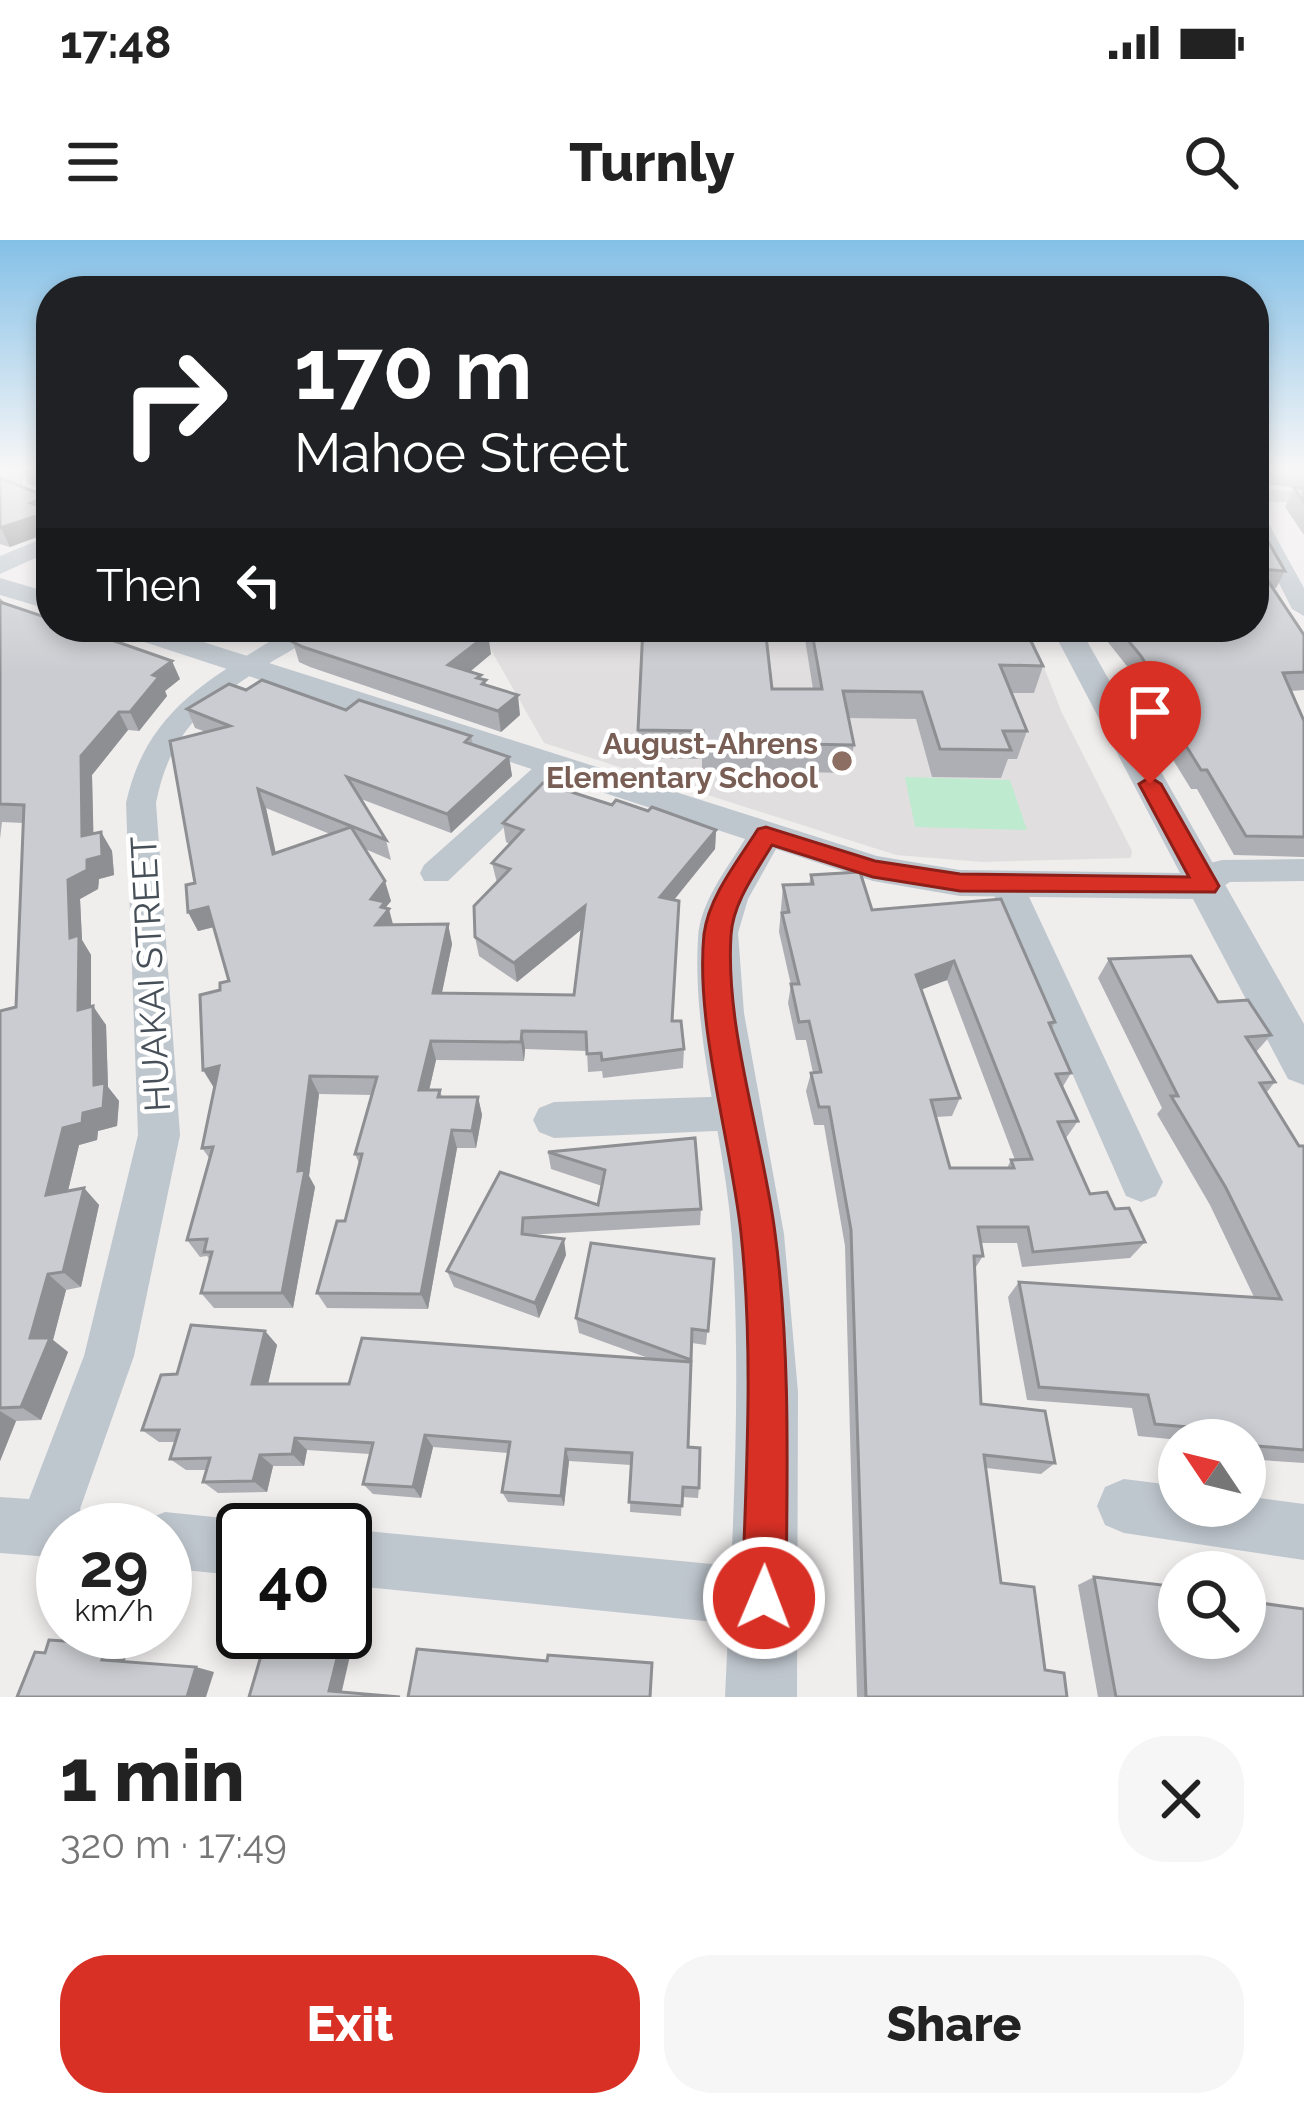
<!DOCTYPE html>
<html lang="en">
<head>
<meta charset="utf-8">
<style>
  body { margin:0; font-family:Raleway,sans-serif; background:#f6f6f6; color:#222; height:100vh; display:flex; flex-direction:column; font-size:45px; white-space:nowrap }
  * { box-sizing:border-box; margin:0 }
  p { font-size:39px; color:#767676 }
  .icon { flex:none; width:66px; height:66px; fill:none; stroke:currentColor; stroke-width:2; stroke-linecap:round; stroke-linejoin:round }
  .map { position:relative; height:1457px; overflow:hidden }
  .panel { display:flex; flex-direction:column; background:#fff; flex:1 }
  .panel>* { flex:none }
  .guide { position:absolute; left:36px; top:36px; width:1233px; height:366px; border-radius:48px; box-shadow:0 6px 18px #0003; background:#202124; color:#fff; overflow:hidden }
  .needle { width:78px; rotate:305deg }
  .controls { position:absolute; left:1158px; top:1179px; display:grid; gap:24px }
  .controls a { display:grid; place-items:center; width:108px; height:108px; border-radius:50%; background:#fff; box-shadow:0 6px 18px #0003; font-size:60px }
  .speed { position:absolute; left:36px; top:1263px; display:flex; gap:24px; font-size:60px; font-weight:700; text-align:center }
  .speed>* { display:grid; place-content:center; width:156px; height:156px; border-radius:50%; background:#fff; box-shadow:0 6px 18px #0003; line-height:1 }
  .speed small { font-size:30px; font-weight:400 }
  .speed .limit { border:6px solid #111; border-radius:18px; background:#fff; color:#111 }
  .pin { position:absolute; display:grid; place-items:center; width:102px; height:102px; color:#fff; margin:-123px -51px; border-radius:50% 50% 50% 0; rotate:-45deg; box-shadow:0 0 12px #0007 }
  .pin .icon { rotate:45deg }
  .me { position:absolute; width:132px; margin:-66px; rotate:1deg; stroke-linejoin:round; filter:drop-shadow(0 0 9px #0008) }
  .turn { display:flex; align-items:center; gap:42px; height:252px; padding:0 60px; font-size:54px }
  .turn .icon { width:156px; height:156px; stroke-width:2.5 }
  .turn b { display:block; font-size:84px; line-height:102px }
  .then { display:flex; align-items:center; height:114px; padding:0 60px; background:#0003; gap:24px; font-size:45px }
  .round { display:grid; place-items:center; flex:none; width:126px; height:126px; border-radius:48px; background:#f6f6f6 }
  .summary { display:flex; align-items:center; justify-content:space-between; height:204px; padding:0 60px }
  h1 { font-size:72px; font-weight:800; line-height:90px }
  .cta { display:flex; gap:24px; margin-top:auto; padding:24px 60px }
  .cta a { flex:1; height:138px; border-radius:48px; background:#d93025; color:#fff; font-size:48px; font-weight:800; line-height:138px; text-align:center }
  .cta a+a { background:#f6f6f6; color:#222 }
  .status { display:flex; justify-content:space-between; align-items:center; height:84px; padding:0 60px; background:#fff; direction:ltr }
  .status svg { height:33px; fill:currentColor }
  header { display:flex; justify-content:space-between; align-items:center; height:156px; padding:0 60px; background:#fff; font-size:54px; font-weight:800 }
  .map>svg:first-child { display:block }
  .education { fill:#e0dede }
  .green { fill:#beebcf }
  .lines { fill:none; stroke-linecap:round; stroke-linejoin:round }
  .minor { fill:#bfc7ce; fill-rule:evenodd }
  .tertiary { fill:#bfc7ce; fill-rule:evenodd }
  .wall { fill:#aeafb4; fill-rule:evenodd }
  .shaded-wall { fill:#8d8f92 }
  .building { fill:#caccd1; stroke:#8d8f92; stroke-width:3; fill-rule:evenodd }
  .route { fill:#d93025; stroke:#8d1f18; stroke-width:3 }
  .education-dot { fill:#8d6e63; stroke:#fff; stroke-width:4.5 }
  .labels { text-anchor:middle; stroke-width:9; stroke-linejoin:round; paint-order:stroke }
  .far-education-label { font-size:30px; font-weight:bold; fill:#785e54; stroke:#fff; text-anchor:end }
  .street-label { font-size:36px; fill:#475059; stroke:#fff }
</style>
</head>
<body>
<div class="status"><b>17:48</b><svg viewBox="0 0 49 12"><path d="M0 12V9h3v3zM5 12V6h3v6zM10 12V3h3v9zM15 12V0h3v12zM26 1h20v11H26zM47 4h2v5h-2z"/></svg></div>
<header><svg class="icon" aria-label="menu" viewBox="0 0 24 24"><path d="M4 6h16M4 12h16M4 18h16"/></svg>Turnly<svg class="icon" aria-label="search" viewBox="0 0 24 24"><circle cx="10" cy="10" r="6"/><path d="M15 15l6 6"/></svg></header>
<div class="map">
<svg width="1304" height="1457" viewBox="0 0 1304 1457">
  <rect width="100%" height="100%" fill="#f0eded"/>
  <polygon class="education" points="478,387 1028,387 1062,473 1132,611 1131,618 982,622 896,615 544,503"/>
  <polygon class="green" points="905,537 1010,540 1027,590 915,587"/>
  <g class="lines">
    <g class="minor">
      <polygon points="5,229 23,229 23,246 51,257 51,270 6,253"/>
      <polygon points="1254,248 1304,252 1304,264 1254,260"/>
      <polygon points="1254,269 1264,275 1304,348 1304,376 1292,369 1254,294"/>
      <path d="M293 387H322C308 402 286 413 268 424 208 462 170 490 156 563L180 895 134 1116 80 1269 91 1290H63V1318L0 1313V1257L29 1259 84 1116 138 895 126 563C147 466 216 436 293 387Z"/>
      <polygon points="553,516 567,525 563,531 448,641 424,641 420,633 424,625 543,519"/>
      <polygon points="1304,619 1304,641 1230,642 1206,657 1194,654 1189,646 1210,623 1222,620"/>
      <polygon points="1006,633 1018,636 1023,644 1156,928 1163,942 1156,956 1141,962 1126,956 989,644 994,636"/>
      <polygon points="739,856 754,861 760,873 754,885 739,890 554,898 539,892 533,880 539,868 554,862"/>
      <polygon points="1124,1239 1179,1246 1179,1266 1245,1266 1245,1256 1304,1264 1304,1320 1124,1293 1105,1285 1097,1266 1105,1247"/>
      <polygon points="165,1272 243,1280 263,1288 243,1290 243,1336 165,1328 165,1290 141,1290 145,1280"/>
      <polygon points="345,1289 764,1329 785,1337 793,1358 785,1379 764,1387 345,1345"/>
    </g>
    <g class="tertiary">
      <polygon points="51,295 51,311 0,334 0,316"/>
      <polygon points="0,338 51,353 51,370 0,355"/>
      <path d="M113 387H156L877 616 960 630 1180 633 1051 387H1079L1304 784V845L1288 839 1193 659 960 656 873 641 776 609 748 659 738 693 744 773 784 994 798 1152 797 1457H725C732 1304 742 1151 732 998 725 898 692 799 698 698 700 662 727 629 745 599L117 393Z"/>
    </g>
  </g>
  <g class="wall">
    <polygon points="0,229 2,239 45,256 46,251 28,243 21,229 51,229 51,301 47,293 10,307 0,304"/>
    <polygon points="1254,229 1304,229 1304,295 1285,267 1294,248 1301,248 1263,244"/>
    <polygon points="1254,277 1285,331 1276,348 1273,348 1304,395 1304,450 1291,451 1304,481 1304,617 1234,615 1197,549 1191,549 1170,515 1172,511 1157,485 1159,480 1134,435 1096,387 1254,387"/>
    <polygon points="0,358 6,364 121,403 180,439 165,451 167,456 139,491 128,490 92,535 93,594 101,592 112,611 114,635 99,639 98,649 80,659 82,700 91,715 91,766 106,785 108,847 119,861 117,886 98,891 97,900 79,905 68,951 84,948 99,965 81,1047 66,1050 53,1100 68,1112 41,1180 16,1181 0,1221 0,771 16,767 23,583 2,582 0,599"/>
    <polygon points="803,387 1024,387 1043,426 1034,453 1011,453 1027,491 1017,519 1008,519 1001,538 932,537 916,479 848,478 854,505 848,533 702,530 702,519 638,518 638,490 772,449 813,449"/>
    <polygon points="478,392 491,414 470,432 481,439 520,475 501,492 310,427 299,422 293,402"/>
    <path d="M246 450 471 496 473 504 509 517 512 536 451 593 361 559 386 600 391 620 365 609 391 661 386 667 393 685 448 684 452 704 442 753 574 755 582 689 517 742 479 716 475 697 497 643 492 623 510 604 506 602 503 583 612 565 648 571 716 590 715 609 674 660 672 781 684 809 683 828 603 838 602 831 588 832 587 811 525 809 524 821 436 820 429 850H440L442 857H478L482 875 476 908H457L428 1069 327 1068 317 1053 345 981 359 923 355 914 372 855 319 854 309 936 315 947 293 1068H214L201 1053 210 1020 207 1016 200 1017 187 1000 210 919 202 908 215 848 220 750 229 741 214 687 198 691 188 672 195 643 206 492 195 488 187 469ZM266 568 330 594 276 613Z"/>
    <path d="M811 635 872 670 1055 782 1052 789 1071 833 1062 848 1078 881 1066 898 1090 954 1115 969 1145 1002 1130 1018 1022 1027 1017 1003H981L983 1016 974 1030 981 1164 1055 1223 1041 1234 986 1228 1001 1343 1045 1430 1067 1457H857L845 1006 824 885H814L806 851 811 833H813L806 800H796L788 763 791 745 779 692 783 645 809 644ZM947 740 1015 920H1011L1007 928H950L936 877 952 876 960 858 921 749Z"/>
    <polygon points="1109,719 1218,762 1271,795 1256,812 1275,842 1266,853 1299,906 1304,906 1304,1223 1245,1219 1245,1200 1180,1200 1138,1196 1132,1168 1027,1160 1008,1057 1019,1042 1254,1057 1210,965 1157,874 1162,868 1098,738"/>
    <polygon points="695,898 701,969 700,985 527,995 566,1015 539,1078 454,1047 447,1031 500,932 598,965 602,946 551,929 548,912"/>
    <polygon points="714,1019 706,1105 692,1103 688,1207 699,1248 698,1258 682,1257 681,1276 630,1272 631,1225 569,1221 564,1266 508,1262 502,1252 508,1213 433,1207 421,1258 373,1254 363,1244 370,1214 307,1210 304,1226 273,1226 267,1252 218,1253 203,1242 206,1230 186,1230 170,1219 175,1202 159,1202 142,1190 177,1134 265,1091 277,1105 268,1144 349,1144 651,1119 579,1093 576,1078"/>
    <polygon points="1094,1337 1260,1363 1304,1457 1098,1457 1078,1345"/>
  </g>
  <g class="shaded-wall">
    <polygon points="51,255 51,292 10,307 1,288 31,263"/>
    <polygon points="473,387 477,387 479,401 488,394 491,414 452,446 448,425"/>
    <polygon points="172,421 180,439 165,451 167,456 139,491 130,472 153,435"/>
    <polygon points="518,455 520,475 501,492 498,471"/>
    <polygon points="119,472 128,490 92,535 94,616 82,596 81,516"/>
    <polygon points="509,517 512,536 451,593 447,574"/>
    <polygon points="258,549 266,568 280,634 273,614"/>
    <polygon points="716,590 715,609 660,677 660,657"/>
    <polygon points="101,592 112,611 114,635 99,639 98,649 80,659 82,700 91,715 91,789 78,770 70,698 68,640 87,620"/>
    <polygon points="385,641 391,661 386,667 387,671 389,669 394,688 376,685 371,659"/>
    <polygon points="585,666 587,685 517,742 514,723"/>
    <polygon points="208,667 218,686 198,691 188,672"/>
    <polygon points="448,684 452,704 438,771 433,753"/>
    <polygon points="954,721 947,740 910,754 916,735"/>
    <polygon points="93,766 106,785 108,847 119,861 117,886 98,891 97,900 79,905 63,971 46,955 63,888 83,873 94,845"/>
    <polygon points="522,791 525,809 524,821 521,802"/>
    <polygon points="431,801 436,820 425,868 419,850"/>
    <polygon points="219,826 214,848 203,830"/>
    <polygon points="310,836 319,854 309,936 315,947 293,1068 282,1053"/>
    <polygon points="478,857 482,875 476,908 472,891"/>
    <polygon points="452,890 457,908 428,1069 421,1054"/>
    <polygon points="84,948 99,965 81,1047 63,1032"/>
    <polygon points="564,999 566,1015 539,1078 535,1063"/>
    <polygon points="48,1034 66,1050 53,1100 68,1112 41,1180 21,1167 30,1098"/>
    <polygon points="265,1091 277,1105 265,1157 252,1144"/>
    <polygon points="0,1171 16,1181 0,1221"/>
    <polygon points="425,1195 433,1207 421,1258 413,1247"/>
    <polygon points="295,1198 307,1210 304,1226 292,1214"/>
    <polygon points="566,1209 569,1221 564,1266 561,1256"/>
    <polygon points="260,1215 273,1226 267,1252 253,1241"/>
    <polygon points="341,1402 352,1407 341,1455 329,1451"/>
    <polygon points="109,1404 129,1410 123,1425 102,1420"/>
    <polygon points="196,1427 214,1432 206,1457 187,1457"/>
  </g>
  <g class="building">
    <polygon points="27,229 51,229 51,255 31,263 51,269 51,293 47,292 45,273 0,288 0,238 45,256 47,237"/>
    <polygon points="1294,248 1304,248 1304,262"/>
    <polygon points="1254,277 1285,331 1260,329 1304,395 1304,432 1283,433 1304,481 1304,597 1246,596 1207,530 1201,530 1180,496 1184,496 1166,466 1171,466 1141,416 1117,387 1254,387"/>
    <polygon points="0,362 51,379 51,387 80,389 95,387 117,394 109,399 172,421 153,435 159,437 130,472 119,472 81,516 82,596 101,592 102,616 87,620 87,630 68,640 70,698 79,695 78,770 93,766 94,845 105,843 103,868 83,873 82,883 63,888 46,955 84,948 63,1032 48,1034 30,1098 50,1098 21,1167 0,1168 0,771 16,767 24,565 0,564"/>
    <polygon points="316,387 473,387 470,389 488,394 448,425 481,435 477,438 486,440 482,444 518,455 498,471 303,407 293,402"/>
    <polygon points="643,387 765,387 772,449 822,449 811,387 1024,387 1043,426 1000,425 1027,491 1003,491 1011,510 940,509 922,452 843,451 854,505 703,502 703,491 638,490"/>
    <polygon points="262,440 346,470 359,460 471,496 465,502 509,517 447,574 347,537 386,600 258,549 273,614 351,587 385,641 371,659 385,662 381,667 389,669 376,685 448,684 433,753 574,755 585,666 514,723 475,697 474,666 510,629 492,623 523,590 503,583 543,543 612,565 616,560 648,571 652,567 716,590 660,657 679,661 672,781 681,781 684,809 602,820 601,813 587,814 586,792 522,791 521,802 431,801 419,850 440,850 438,857 478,857 472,891 452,890 421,1054 317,1053 337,981 345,981 362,914 355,914 377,837 310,836 298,931 305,930 282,1053 201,1053 212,1012 204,1012 207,999 187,1000 213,907 202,908 219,826 203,830 200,755 220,750 220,743 229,741 208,667 188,672 186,645 195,643 170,501 230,486 187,469 229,444 246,450"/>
    <path d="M860 632 872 670 1001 659 1055 782 1049 783 1071 833 1056 834 1078 881 1058 882 1090 954 1107 952 1115 969 1129 968 1145 1002 1033 1012 1028 987H978L983 1016H974L981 1164 1045 1171 1055 1223 984 1215 1001 1343 1034 1347 1045 1430 1064 1433 1067 1457H866L851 990 829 867H819L811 833 821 832 809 781 799 782 791 744H799L782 673 789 672 783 645 813 644 811 635ZM954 721 1032 919 1011 920 1014 928H950L931 860 960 858 916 735Z"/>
    <polygon points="1191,716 1218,762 1248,760 1271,795 1246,797 1275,842 1260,843 1299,906 1304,906 1304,1210 1245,1205 1245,1200 1235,1200 1232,1191 1155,1184 1148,1155 1039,1147 1019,1042 1281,1059 1226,948 1171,856 1178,856 1109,719"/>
    <polygon points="695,898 701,969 523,978 522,994 564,999 535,1063 447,1031 500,932 598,965 605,930 548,912"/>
    <polygon points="591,1003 714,1019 708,1091 692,1089 691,1120 576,1078"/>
    <polygon points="191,1085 265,1091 252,1144 349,1144 362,1098 691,1122 688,1207 700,1208 699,1248 683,1247 682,1266 629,1262 632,1213 566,1209 561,1256 502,1252 510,1202 425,1195 413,1247 363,1244 373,1203 295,1198 292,1214 260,1215 253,1241 203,1242 210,1218 170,1219 179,1190 142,1190 161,1135 177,1134"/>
    <polygon points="1094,1337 1179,1347 1179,1398 1245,1398 1245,1355 1258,1357 1260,1363 1304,1369 1304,1457 1116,1457"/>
    <polygon points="267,1395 341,1402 329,1451 400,1457 249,1457"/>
    <polygon points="49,1400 109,1404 102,1420 196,1427 187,1457 17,1457 35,1412 45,1413"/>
    <polygon points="417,1409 547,1421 548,1415 652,1423 650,1457 408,1457"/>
  </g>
  <linearGradient id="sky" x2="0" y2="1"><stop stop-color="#84c0e7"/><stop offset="0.53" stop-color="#f8f7f7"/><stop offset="1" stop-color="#f8f7f7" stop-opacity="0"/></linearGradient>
  <rect width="1304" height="433" fill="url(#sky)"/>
  <path class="route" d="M1150 537 1161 544 1219 646 1215 652 960 651 873 637 772 605C756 632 733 662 731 695 725 790 763 898 775 993 791 1113 787 1237 786 1358L780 1373 764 1380 749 1373 742 1358C746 1237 754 1114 741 993 731 902 695 784 704 694 709 656 738 621 758 589L766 587 875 621 960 634 1189 637 1139 544Z"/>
  <circle class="education-dot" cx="842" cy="521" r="12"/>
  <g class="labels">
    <g class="far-education-label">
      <text x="818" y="514">August-Ahrens<tspan x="818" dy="34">Elementary School</tspan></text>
    </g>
    <g class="street-label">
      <text transform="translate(150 734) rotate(-93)" y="13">HUAKAI STREET</text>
    </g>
  </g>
</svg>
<div class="controls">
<a><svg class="needle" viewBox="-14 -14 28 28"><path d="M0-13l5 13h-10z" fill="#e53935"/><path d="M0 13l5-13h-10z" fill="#767676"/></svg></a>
<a><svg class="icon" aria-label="search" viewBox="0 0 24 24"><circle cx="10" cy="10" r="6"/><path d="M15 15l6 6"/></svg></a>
</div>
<div class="speed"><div>29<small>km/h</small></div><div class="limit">40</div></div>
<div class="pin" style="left:1150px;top:544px;background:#d93025"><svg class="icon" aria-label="arrive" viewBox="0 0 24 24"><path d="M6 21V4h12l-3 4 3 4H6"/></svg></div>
<svg class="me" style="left:764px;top:1358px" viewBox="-20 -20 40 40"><circle r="17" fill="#d93025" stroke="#fff" stroke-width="3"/><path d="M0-11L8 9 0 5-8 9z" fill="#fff"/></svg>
<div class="guide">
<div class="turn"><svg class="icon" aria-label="right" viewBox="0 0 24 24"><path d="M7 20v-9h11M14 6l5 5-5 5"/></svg><div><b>170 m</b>Mahoe Street</div></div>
<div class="then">Then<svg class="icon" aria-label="left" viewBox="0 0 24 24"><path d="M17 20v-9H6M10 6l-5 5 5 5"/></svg></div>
</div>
</div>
<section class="panel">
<div class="summary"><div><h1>1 min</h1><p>320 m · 17:49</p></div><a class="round"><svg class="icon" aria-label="close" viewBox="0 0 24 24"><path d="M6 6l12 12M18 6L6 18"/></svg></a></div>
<div class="cta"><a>Exit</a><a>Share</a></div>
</section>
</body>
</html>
